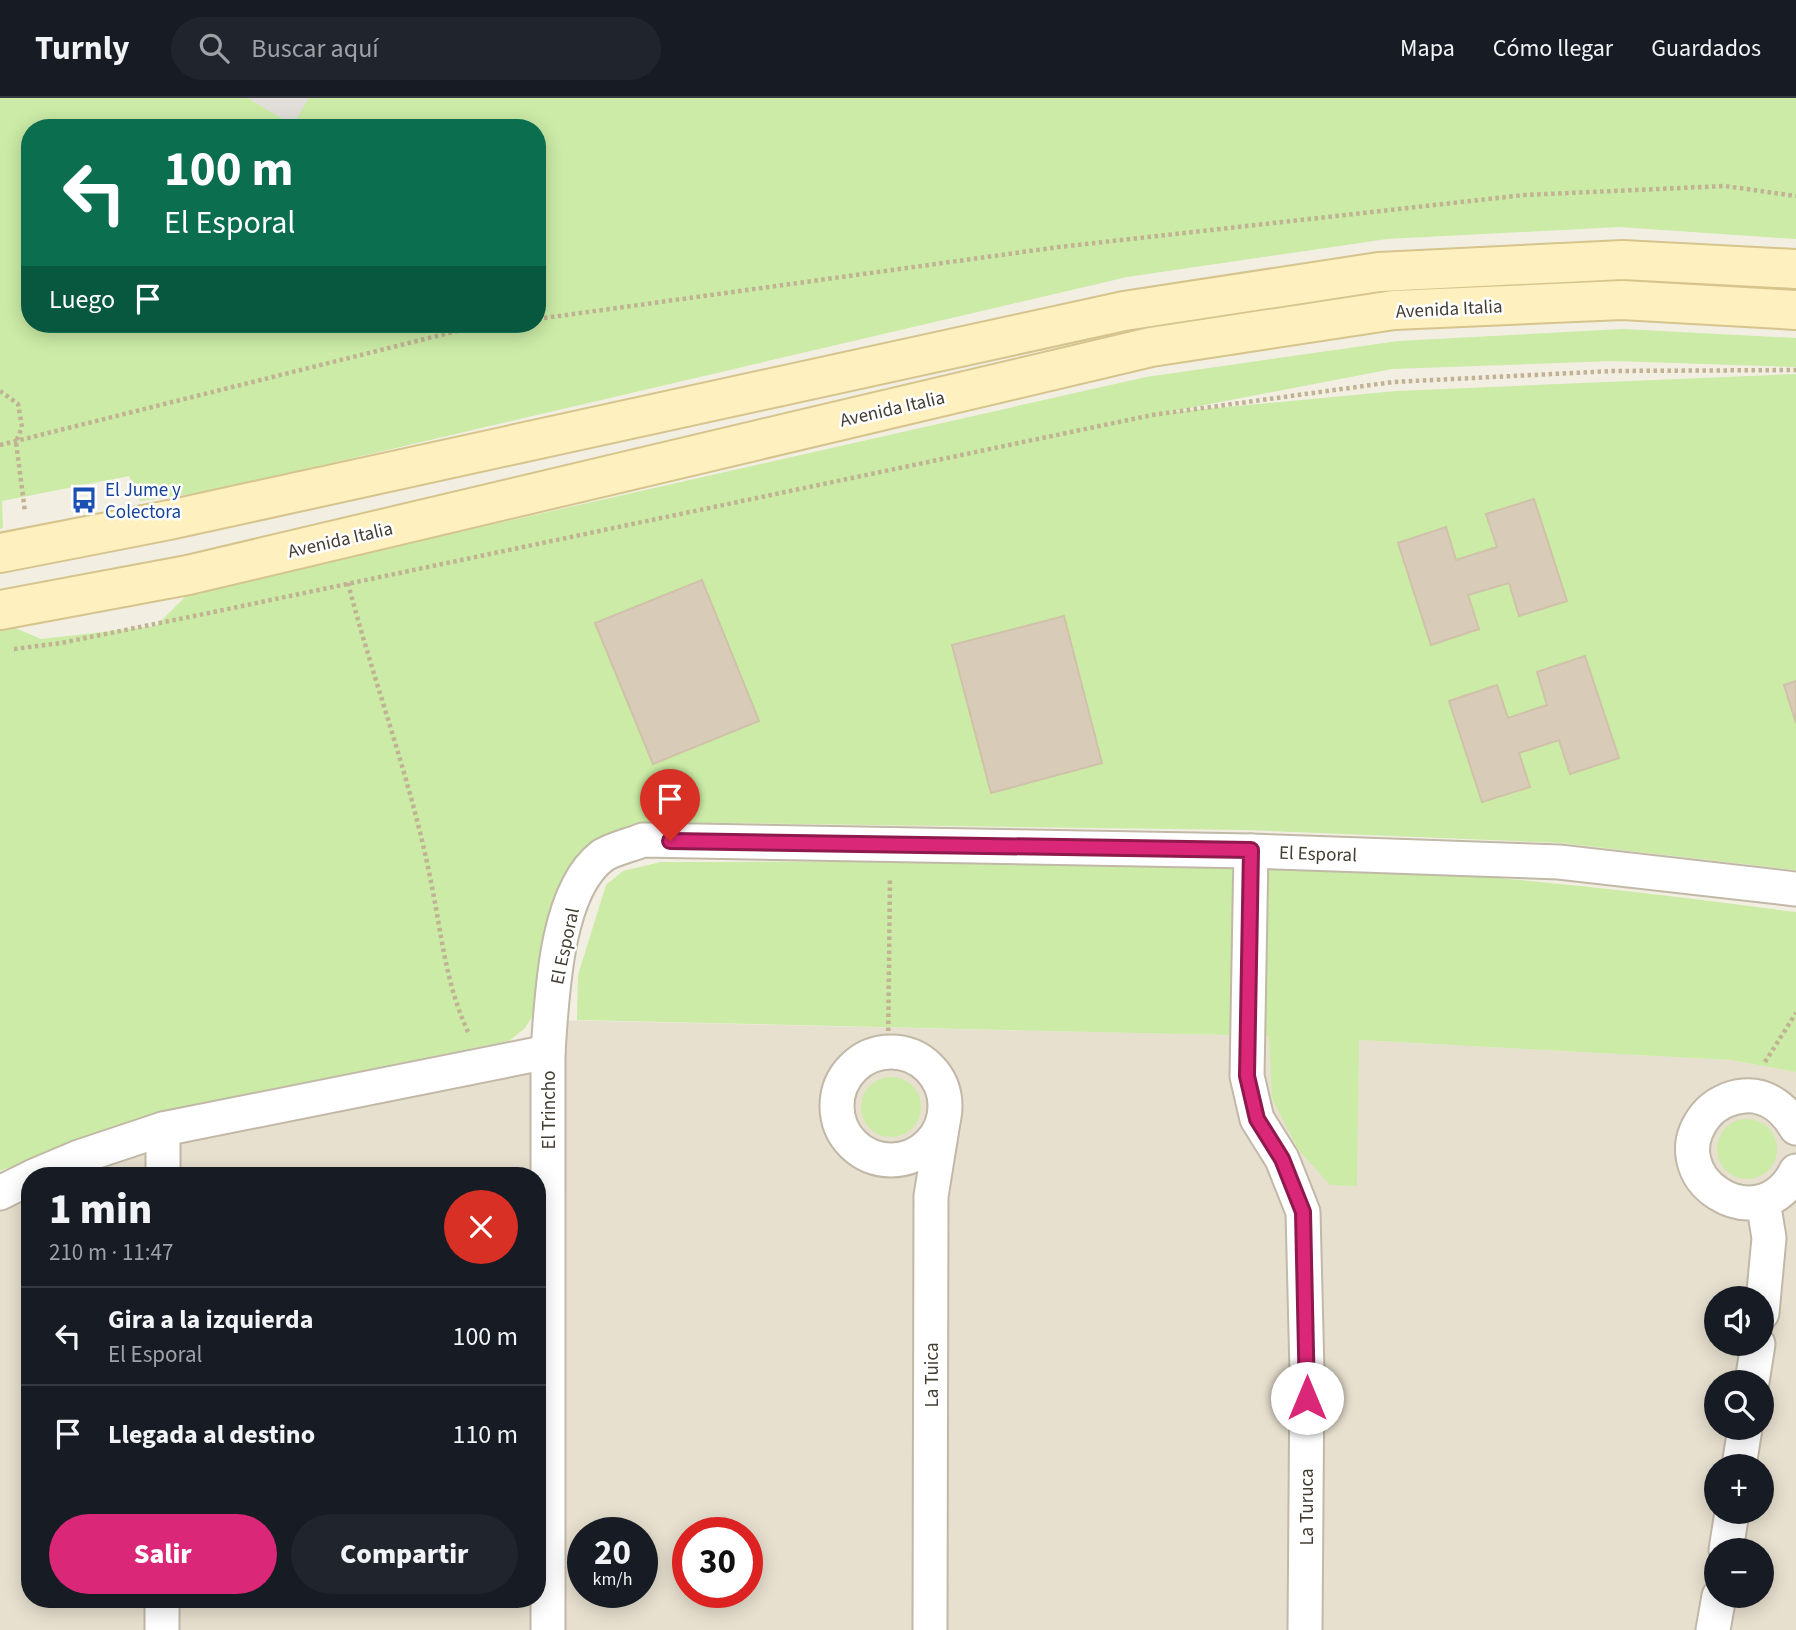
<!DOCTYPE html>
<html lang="es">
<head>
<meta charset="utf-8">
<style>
  body { margin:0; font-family:"Source Sans 3",sans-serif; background:#20242c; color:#f1f3f6; height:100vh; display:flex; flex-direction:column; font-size:26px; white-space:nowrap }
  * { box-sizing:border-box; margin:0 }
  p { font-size:23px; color:#9ea1a6 }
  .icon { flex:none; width:38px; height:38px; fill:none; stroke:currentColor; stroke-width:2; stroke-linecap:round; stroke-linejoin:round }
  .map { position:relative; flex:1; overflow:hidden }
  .drawer { position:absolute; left:21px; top:1069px; width:525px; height:441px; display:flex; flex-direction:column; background:#171b24; border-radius:28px; box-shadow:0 4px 18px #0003 }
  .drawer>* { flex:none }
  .hud { position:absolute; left:21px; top:21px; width:525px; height:214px; border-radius:28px; box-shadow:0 4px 18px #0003; background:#0b6e4f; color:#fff; overflow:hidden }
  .fabs { position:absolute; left:1704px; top:1188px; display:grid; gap:14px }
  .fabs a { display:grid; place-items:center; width:70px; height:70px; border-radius:50%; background:#171b24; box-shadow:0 4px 18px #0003; font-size:35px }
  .speed { position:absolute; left:567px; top:1419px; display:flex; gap:14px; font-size:35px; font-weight:700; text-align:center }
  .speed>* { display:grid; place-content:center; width:91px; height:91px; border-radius:50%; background:#171b24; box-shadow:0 4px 18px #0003; line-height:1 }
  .speed small { font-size:18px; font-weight:400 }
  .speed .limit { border:10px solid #d22; background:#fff; color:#111 }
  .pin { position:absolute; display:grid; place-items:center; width:60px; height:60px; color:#fff; margin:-72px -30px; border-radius:50% 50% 50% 0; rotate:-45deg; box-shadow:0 0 7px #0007 }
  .pin .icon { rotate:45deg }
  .me { position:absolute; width:77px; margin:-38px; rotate:0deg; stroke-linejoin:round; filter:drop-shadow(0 0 5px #0008) }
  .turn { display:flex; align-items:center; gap:24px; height:147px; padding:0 28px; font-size:32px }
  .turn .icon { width:91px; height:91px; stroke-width:2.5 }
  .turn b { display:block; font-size:49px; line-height:60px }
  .then { display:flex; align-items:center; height:66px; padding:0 28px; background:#0003; gap:14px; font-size:26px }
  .round { display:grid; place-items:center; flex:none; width:74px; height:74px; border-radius:37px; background:#20242c }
  .overview { display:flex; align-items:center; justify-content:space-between; height:119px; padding:0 28px }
  h1 { font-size:42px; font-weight:800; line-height:52px }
  .action { display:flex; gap:14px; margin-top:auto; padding:14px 28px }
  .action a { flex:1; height:80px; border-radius:42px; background:#db2777; color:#fff; font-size:28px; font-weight:800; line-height:80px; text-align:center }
  .action a+a { background:#20242c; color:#f1f3f6 }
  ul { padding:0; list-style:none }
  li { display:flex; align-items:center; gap:21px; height:98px; padding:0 28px; border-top:2px solid #363941 }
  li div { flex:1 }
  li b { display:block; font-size:26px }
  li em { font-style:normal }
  header { display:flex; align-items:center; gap:42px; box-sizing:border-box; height:98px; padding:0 35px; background:#171b24; border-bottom:2px solid #363941 }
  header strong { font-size:33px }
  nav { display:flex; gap:38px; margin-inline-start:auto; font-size:24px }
  .search { width:490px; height:63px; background:#20242c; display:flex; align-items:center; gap:18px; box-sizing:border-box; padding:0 24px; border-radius:38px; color:#9ea1a6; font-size:26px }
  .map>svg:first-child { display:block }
  .residential { fill:#e7e0cf; fill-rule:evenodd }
  .green { fill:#cbeba6; fill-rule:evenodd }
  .parking { fill:#e2dfdb }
  .building { fill:#d8ccb9; stroke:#d0c1a9; stroke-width:2 }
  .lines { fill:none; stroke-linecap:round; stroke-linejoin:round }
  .minor-casing { stroke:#c1b8a7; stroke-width:37 }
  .secondary-casing { stroke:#d6c48d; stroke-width:42 }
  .path { stroke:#c1b294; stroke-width:4.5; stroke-dasharray:3.5 3.5; stroke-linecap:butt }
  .minor { stroke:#fff; stroke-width:33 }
  .secondary { stroke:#fff0bf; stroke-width:38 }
  .route-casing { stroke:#8e194d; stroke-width:18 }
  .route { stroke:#db2777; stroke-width:12 }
  .labels { text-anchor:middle; stroke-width:5; stroke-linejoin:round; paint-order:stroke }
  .street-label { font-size:19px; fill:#443d32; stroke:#fff }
  .transit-label { font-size:19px; fill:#164399; stroke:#fff; text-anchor:start }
</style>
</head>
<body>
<header>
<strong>Turnly</strong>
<div class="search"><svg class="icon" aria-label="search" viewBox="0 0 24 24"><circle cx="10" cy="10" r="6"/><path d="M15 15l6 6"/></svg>Buscar aquí</div>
<nav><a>Mapa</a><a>Cómo llegar</a><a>Guardados</a></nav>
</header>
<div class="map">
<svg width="1796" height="1532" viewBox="0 0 1796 1532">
  <rect width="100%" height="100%" fill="#f2eee2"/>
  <path class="residential" d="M551 922 1270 938 1272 1000 1357 1088 1358 942 1730 962 1796 974V1532H0V1095L30 1080V1502H537V1078H34L548 954ZM1717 1200H1762V1246H1717ZM1717 1284H1762V1330H1717ZM1717 1368H1762V1414H1717ZM583 1435H642V1494H583ZM688 1435H747V1494H688ZM1717 1452H1762V1498H1717Z"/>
  <g class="green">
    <path d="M0 0H1796V141L1619 129 1387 141 1127 179 212 393 140 403 129 378 2 403 3 430 0 431ZM30 30H537V226H30Z"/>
    <polygon points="1623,231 1796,240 1796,269 1614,263 1392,271 1163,315 1396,293 1796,276 1796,772 1561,745 1247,732 726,725 635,727 596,742 566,774 545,838 535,915 524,931 509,943 157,1014 0,1073 0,533 15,530 41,541 156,528 189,495 1146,279 1398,243"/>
    <path d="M661 764C887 764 1115 760 1341 770 1493 776 1645 794 1796 814V974L1730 962 1359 942 1357 1088 1330 1087 1298 1051 1272 1000 1269 938 577 922 578 877 606 787 623 773Z"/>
    <circle cx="891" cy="1009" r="30"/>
    <circle cx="1747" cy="1051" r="30"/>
  </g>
  <polygon class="parking" points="247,0 309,0 293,27"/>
  <g class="building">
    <polygon points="1534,401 1567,503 1519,518 1509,485 1468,497 1479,531 1431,547 1398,445 1446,429 1456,462 1497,449 1486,416"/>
    <polygon points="702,482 759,623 653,666 595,525"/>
    <polygon points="1064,518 1102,665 991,695 952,547"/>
    <polygon points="1585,558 1619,660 1570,676 1559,642 1519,655 1530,689 1482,704 1449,603 1497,587 1508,620 1547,607 1537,574"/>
    <polygon points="1796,583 1796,625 1784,587"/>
  </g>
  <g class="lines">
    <g class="minor-casing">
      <g id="minor">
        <polyline points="1251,753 1247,978 1257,1021 1282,1061 1303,1114 1307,1274 1305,1532"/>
        <circle cx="891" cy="1008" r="54"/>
        <path d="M1796 1030C1785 1011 1767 996 1744 998 1730 999 1715 1006 1706 1017 1656 1079 1759 1146 1796 1073"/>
        <path d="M34 1078 79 1059 163 1031 548 954C552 900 555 794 602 758 612 751 631 747 643 742L1251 753 1559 764 1796 791"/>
        <polyline points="163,1078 163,1031"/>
        <polyline points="0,1095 30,1080"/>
        <polyline points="1762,1215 1769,1140 1763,1103"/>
        <polyline points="1752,1284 1758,1246"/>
        <polyline points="1739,1368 1745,1330"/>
        <polyline points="1726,1452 1732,1414"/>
        <polyline points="162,1532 162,1502"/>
        <polyline points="548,1532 548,954"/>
        <polyline points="930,1532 931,1098 943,1024"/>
        <polyline points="1713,1532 1719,1498"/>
      </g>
    </g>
    <g class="secondary-casing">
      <g id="secondary">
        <polyline points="0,455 169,422 1124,213 1379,174 1623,162 1796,171"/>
        <polyline points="0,512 188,477 1151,249 1394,212 1622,202 1796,212"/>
      </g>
    </g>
    <g class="path">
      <polyline points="537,221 1059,149 1524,97 1725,88 1796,98"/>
      <polyline points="0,293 18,306 22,329 16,344 25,414"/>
      <polyline points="0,347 469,230 502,226"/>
      <path d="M348 485C373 582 409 676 429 774 441 829 444 882 468 934"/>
      <polyline points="14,551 61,545 204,516 1152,317 1393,284 1613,273 1796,272"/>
      <polyline points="888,954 890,779"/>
      <polyline points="1765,964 1796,915"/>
    </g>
    <use href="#minor" class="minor"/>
    <use href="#secondary" class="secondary"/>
  </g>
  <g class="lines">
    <g class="route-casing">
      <polyline id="route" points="670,743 1251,752 1247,978 1257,1021 1282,1061 1303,1114 1307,1300"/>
    </g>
    <use href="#route" class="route"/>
  </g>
  <defs>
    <g id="bus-bare" transform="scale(2.1)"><path d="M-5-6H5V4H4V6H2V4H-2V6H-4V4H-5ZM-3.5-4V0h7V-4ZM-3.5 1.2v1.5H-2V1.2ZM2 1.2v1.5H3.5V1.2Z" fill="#1a4fb4" stroke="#fff" stroke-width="2.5" paint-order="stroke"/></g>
  </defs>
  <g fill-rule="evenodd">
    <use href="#bus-bare" x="84" y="402"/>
  </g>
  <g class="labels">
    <g class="street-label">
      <text transform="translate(1449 210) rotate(-3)" y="7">Avenida Italia</text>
      <text transform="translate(892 310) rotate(-13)" y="7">Avenida Italia</text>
      <text transform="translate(340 441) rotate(-13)" y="7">Avenida Italia</text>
      <text transform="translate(1318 755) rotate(2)" y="7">El Esporal</text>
      <text transform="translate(564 848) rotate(-78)" y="7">El Esporal</text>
      <text transform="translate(548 1012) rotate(-90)" y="7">El Trincho</text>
      <text transform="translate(931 1277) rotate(-90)" y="7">La Tuica</text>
      <text transform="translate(1306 1409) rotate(-90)" y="7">La Turuca</text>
    </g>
    <g class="transit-label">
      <text x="105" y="398">El Jume y<tspan x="105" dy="22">Colectora</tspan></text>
    </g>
  </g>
</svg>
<div class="fabs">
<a><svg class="icon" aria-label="sound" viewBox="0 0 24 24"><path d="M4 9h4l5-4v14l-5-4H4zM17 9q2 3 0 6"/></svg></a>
<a><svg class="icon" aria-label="search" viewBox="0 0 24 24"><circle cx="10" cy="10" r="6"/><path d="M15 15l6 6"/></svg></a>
<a>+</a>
<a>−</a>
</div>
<div class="speed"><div>20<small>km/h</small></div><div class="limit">30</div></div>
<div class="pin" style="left:670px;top:743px;background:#d93025"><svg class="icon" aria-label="arrive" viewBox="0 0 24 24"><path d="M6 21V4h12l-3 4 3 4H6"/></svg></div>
<svg class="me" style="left:1307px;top:1300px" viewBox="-20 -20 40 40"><circle r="19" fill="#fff"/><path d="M0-13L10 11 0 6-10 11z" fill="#db2777"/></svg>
<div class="hud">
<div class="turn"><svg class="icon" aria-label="left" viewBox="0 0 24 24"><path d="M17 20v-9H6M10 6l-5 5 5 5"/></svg><div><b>100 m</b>El Esporal</div></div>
<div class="then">Luego<svg class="icon" aria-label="arrive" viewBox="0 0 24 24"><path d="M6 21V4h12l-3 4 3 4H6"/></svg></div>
</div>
<section class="drawer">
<div class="overview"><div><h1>1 min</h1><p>210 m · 11:47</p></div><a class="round" style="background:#d93025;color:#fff"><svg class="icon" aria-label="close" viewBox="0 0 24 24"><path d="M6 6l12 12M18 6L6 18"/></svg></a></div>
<ul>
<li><svg class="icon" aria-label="left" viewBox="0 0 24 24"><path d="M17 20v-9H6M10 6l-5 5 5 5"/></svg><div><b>Gira a la izquierda</b><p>El Esporal</p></div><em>100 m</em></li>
<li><svg class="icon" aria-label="arrive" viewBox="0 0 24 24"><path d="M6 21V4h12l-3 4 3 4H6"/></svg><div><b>Llegada al destino</b></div><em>110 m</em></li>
</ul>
<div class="action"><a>Salir</a><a>Compartir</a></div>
</section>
</div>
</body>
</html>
